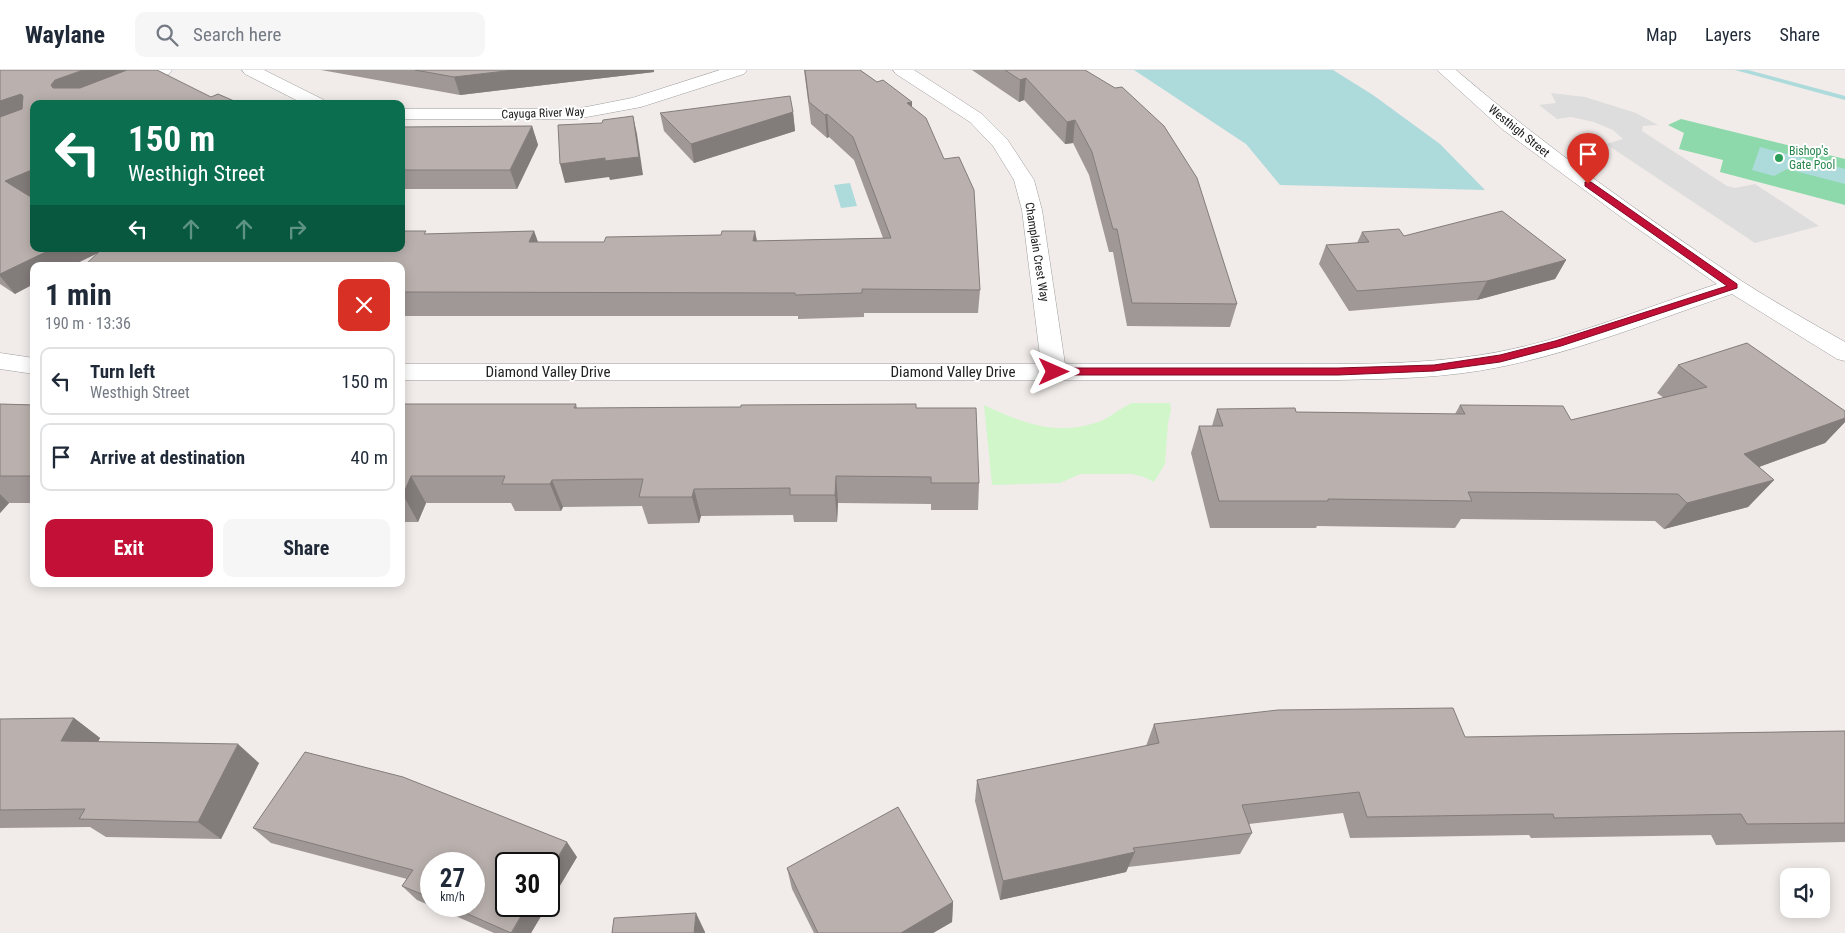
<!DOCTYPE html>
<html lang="en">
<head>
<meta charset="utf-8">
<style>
  body { margin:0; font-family:"Roboto Condensed",sans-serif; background:#f6f6f7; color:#1f2937; height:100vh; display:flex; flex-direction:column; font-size:19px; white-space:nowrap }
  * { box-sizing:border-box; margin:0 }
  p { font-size:16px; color:#747a83 }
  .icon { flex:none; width:28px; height:28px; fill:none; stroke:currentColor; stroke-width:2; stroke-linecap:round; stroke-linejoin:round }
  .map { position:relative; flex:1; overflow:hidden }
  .side { position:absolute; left:30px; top:192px; width:375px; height:325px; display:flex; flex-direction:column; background:#fff; border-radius:10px; box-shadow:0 2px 12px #0003 }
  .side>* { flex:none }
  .hud { position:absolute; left:30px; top:30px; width:375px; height:152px; border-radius:10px; box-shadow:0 2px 12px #0003; background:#0b6e4f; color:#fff; overflow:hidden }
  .controls { position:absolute; left:1780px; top:798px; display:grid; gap:10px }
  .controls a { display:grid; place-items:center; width:50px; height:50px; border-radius:10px; background:#fff; box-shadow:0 2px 12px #0003; font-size:25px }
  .speed { position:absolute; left:420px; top:782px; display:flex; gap:10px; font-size:25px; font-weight:700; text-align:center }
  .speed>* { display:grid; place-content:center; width:65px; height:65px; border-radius:50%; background:#fff; box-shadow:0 2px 12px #0003; line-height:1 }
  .speed small { font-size:12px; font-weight:400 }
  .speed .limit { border:2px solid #111; border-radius:8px; background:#fff; color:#111 }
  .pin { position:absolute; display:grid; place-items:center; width:42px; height:42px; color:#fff; margin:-51px -21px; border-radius:50% 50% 50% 0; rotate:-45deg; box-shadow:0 0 5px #0007 }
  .pin .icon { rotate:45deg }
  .me { position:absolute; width:55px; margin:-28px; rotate:90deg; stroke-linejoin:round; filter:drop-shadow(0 0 4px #0008) }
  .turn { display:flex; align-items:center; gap:18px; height:105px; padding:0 15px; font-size:22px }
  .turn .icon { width:65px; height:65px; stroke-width:2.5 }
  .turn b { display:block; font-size:35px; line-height:42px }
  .lanes { display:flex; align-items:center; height:48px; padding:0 15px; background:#0003; justify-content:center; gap:25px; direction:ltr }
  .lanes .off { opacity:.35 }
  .round { display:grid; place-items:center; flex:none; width:52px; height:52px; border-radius:10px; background:#f6f6f7 }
  .summary { display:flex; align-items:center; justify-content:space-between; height:85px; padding:0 15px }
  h1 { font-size:30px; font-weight:700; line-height:38px }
  .action { display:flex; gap:10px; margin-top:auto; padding:10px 15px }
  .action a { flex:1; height:58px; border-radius:10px; background:#c31037; color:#fff; font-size:20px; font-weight:700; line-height:58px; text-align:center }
  .action a+a { background:#f6f6f7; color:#1f2937 }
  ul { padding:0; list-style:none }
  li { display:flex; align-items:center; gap:15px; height:68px; margin:0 10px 8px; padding:0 5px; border:2px solid #e0e1e3; border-radius:10px }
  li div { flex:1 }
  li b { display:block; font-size:19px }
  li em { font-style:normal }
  header { display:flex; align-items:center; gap:30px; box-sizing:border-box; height:70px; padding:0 25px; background:#fff; border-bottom:1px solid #e0e1e3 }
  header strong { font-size:24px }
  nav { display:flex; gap:28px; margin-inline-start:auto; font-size:18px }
  .search { width:350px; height:45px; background:#f6f6f7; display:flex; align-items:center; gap:12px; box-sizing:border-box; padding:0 18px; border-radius:10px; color:#747a83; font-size:19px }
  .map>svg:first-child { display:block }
  .park { fill:#d0f6ca }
  .pitch { fill:#8dd9ab }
  .parking { fill:#ddd }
  .water { fill:#addadb }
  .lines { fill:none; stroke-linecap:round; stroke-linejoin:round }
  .stream { fill:#addadb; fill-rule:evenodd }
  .minor-casing { stroke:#9e9e9e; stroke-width:1 }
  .minor { fill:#fff; fill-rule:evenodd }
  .wall { fill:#a09896 }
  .shaded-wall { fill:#827c7a }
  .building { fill:#bab1ae; stroke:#827c7a }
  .route { fill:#c31037; stroke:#7f0a24 }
  .leisure-dot { fill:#2e9e5b; stroke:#fff; stroke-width:2 }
  .labels { text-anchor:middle; stroke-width:4; stroke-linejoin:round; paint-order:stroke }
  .far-street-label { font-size:12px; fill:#212121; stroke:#fff }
  .far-leisure-label { font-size:12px; fill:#27864d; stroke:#fff; text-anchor:start }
  .street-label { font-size:15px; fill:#212121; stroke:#fff }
</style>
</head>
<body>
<header>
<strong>Waylane</strong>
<div class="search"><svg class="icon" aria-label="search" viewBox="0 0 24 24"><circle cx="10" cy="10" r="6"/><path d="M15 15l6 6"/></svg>Search here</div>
<nav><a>Map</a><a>Layers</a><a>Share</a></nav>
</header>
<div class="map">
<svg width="1845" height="863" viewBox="0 0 1845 863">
  <rect width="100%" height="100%" fill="#f1ece9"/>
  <path class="park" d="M1132 333H1170L1171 340 1168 353 1165 394 1154 412 1144 407 1132 404H1080L1060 413 992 415 984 335C1020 352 1055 366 1095 353 1110 349 1119 338 1132 333Z"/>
  <polygon class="pitch" points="1681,49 1845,89 1845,135 1720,102 1723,90 1679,79 1684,63 1668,55"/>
  <polygon class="parking" points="1551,23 1585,27 1636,43 1658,55 1643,56 1642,61 1727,116 1735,118 1755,114 1819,156 1755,173 1606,74 1623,69 1613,60 1594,52 1571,47 1557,49 1539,35 1556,33"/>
  <g class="water">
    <polygon points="1134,0 1333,0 1373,25 1440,74 1485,120 1280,115 1246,74"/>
    <polygon points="1760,77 1845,99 1845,114 1787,99 1774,106 1752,100"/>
    <polygon points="850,113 857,136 841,138 834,115"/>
  </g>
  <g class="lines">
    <polygon class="stream" points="1735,0 1748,0 1845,26 1845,30"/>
    <g class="minor-casing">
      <g id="minor">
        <polygon points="147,0 172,0 169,4 91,34 65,34 68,30"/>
        <polygon points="242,0 264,0 324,30 327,34 304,34 245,4"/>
        <polygon points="720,0 747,0 744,4 641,37 576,49 401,49 401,39 576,39 632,28"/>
        <path d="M893 0H914L982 44 1007 69 1034 110 1042 140 1065 294C1138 294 1211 294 1285 294 1350 294 1416 295 1481 285 1562 272 1639 240 1717 214L1621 147 1502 59 1437 0H1456C1546 77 1642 145 1740 210 1774 232 1810 252 1845 272V291L1837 289 1732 224C1655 250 1579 281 1500 297 1447 308 1392 309 1338 310H401V294H1041L1022 140 1014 110 993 76 970 52 896 4Z"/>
        <polygon points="0,283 34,288 34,304 0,299"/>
      </g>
    </g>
    <use href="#minor" class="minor"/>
  </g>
  <g class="wall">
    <polygon points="0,0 211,27 241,34 34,34 34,124 29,126 34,179 102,179 427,164 534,161 538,172 604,172 721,165 755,161 757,171 883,168 854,90 829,67 827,68 811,54 804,0 860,0 877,12 912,32 912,37 980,220 978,243 864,243 864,247 798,249 798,246 401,246 401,196 98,183 71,196 34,196 15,224 0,214"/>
    <polygon points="321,0 654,0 654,2 460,25"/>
    <polygon points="972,0 1085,0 1237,234 1230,257 1127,256 1113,182 1109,182 1089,105 1073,73 1065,74 1024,30 1019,32"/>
    <polygon points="793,42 795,61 694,93 664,61 660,43"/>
    <polygon points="532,56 538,75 517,119 401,119 401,57"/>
    <polygon points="1362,162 1404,166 1566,190 1555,209 1477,230 1349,241 1319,194 1326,175 1357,173"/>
    <polygon points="1678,295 1845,341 1845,352 1825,373 1759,397 1774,410 1748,437 1664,459 1655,451 1461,449 1455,458 1317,456 1316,458 1210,458 1191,383 1199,356 1212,356 1217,339 1296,342 1455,344 1460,335 1571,350 1664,328 1657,323"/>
    <polygon points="0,334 34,335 34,433 9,433 0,443"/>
    <polygon points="401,334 576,334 577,338 916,338 979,413 978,440 931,440 931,434 838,433 837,452 794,452 793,445 701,446 699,453 648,454 642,436 563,437 561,441 515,441 511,433 426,433 418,452 401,452"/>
    <polygon points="74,648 100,668 98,672 259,693 221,769 106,767 90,757 0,758 0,649"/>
    <polygon points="1154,654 1465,667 1845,661 1845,772 1716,775 1711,765 1531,768 1529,765 1350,768 1343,743 1249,754 1252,763 1240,784 1128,797 1126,802 1000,830 975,731 977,710 1146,676"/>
    <polygon points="253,758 577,787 549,834 549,794 506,836 547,836 531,863 494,863 433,836 474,836 431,794 431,836 417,830 402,816 407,809 271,773"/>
    <polygon points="787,798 953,832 952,852 933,863 814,863 792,819"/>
  </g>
  <g class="shaded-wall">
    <polygon points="83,0 134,0 64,34 51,15 55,10"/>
    <polygon points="514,0 654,0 654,2 460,25 454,7"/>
    <polygon points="1026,8 1024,30 1019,32 1020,10"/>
    <polygon points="21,24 33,42 0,54 0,31"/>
    <polygon points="912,32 912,54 907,33"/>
    <polygon points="793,42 795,61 694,93 691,74"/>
    <polygon points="827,44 829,67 827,68 825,45"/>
    <polygon points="633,46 637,64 643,105 610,110 609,107 565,113 560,94"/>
    <polygon points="1075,50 1073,73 1065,74 1067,52"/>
    <polygon points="532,56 538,75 517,119 510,100"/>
    <polygon points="34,99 34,124 19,130 5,111"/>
    <polygon points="534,161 542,184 529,172"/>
    <polygon points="755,161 759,184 753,171"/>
    <polygon points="52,179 101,179 102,181 71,196 34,196 34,214 15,224 0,206 0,204"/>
    <polygon points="1566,190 1555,209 1477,230 1487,211"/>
    <polygon points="1845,348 1845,352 1825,373 1720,411 1744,384"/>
    <polygon points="411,406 426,433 418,452 403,425"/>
    <polygon points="836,406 838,433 837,452 835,425"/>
    <polygon points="552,410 563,437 561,441 550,414"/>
    <polygon points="1774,410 1748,437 1664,459 1687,433"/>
    <polygon points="694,419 701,446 699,453 692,427"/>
    <polygon points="0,424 9,433 0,443"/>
    <polygon points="74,648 100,668 87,690 61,671"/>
    <polygon points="238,674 259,693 221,769 198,752"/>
    <polygon points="567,772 577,787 549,834 549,802"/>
    <polygon points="1135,782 1126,802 1000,830 1003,811"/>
    <polygon points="953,832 952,852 933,863 901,863"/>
    <polygon points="527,836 547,836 531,863 512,863"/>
    <polygon points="696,843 705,862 705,863 694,863"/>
  </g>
  <g class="building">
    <polygon points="0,0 83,0 55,10 51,15 53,18 80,18 127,0 157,0 211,27 218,24 241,34 34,34 34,99 5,111 34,129 34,179 52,179 0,204 0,47 22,39 23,26 21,24 0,31"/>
    <polygon points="415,0 514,0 454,7"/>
    <polygon points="805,0 860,0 877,12 883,10 912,32 907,33 926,48 944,89 959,87 974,120 980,220 862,219 862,223 795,225 795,223 401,222 401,196 84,196 102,179 401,179 401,161 426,161 424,164 534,161 529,172 604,172 606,167 721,165 722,161 755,161 753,171 891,168 853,67 827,44 825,45 809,32"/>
    <polygon points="1005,0 1085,0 1115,18 1122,17 1164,56 1197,108 1237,234 1132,233 1117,159 1113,159 1092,82 1075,50 1067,52 1026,8 1020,10"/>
    <polygon points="790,26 793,42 691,74 660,43"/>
    <polygon points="633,46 639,87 605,91 605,88 560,94 558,55 602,53 603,50"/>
    <polygon points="532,56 510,100 401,100 401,57"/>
    <polygon points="1502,141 1566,190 1487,211 1357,221 1326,175 1369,172 1362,162 1399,159 1404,166"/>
    <polygon points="1747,273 1845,341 1845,348 1744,384 1774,410 1687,433 1678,424 1468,422 1472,431 1328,429 1328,431 1219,431 1199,356 1223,356 1217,339 1295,338 1296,342 1465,344 1460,335 1563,336 1571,350 1707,317 1678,295"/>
    <polygon points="0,334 34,335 34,406 0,406"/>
    <polygon points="401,334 576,334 574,338 741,337 741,335 916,334 916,338 976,338 979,413 931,413 931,407 836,406 835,425 790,425 790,418 694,419 692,427 639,427 643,409 552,410 550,414 502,414 505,406 411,406 403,425 401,425"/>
    <polygon points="1453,638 1465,667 1845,661 1845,753 1747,754 1741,744 1554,748 1553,744 1367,747 1359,722 1242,735 1252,763 1133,778 1135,782 1003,811 977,710 1159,673 1154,654 1278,640"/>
    <polygon points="74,648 61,671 238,674 198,752 79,749 85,739 0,740 0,649"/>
    <polygon points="305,682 403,707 567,772 549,802 549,794 506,794 506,836 527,836 511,863 450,836 474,836 474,794 431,794 431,828 402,816 413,800 253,758"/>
    <polygon points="898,737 953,832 901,863 818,863 787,798"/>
    <polygon points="696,843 694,863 612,863 614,848"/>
  </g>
  <polygon class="route" points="1585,112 1591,112 1737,214 1737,218 1561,276 1500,292 1434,301 1338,305 1054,305 1049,302 1054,298 1338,298 1434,295 1500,285 1555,271 1727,216 1585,116"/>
  <circle class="leisure-dot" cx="1779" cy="88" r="5"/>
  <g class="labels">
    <g class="far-street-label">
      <text transform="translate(543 43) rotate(-2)" y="4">Cayuga River Way</text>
      <text transform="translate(1519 61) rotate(39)" y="4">Westhigh Street</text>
      <text transform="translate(1037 182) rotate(81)" y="4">Champlain Crest Way</text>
    </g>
    <g class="far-leisure-label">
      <text x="1789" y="85">Bishop's<tspan x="1789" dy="14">Gate Pool</tspan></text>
    </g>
    <g class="street-label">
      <text x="548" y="307">Diamond Valley Drive</text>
      <text x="953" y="307">Diamond Valley Drive</text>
    </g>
  </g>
</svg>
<div class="controls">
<a><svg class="icon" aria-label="sound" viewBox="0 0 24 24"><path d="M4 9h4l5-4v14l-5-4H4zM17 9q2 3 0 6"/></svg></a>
</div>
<div class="speed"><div>27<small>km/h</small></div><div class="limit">30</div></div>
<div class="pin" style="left:1588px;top:114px;background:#d93025"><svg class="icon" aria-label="arrive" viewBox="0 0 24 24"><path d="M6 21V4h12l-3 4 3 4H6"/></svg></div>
<svg class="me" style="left:1054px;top:302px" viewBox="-20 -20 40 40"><path d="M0-17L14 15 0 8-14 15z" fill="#c31037" stroke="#fff" stroke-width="4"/></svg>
<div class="hud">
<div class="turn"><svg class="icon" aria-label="left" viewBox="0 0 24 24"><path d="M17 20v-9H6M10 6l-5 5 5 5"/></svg><div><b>150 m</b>Westhigh Street</div></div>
<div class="lanes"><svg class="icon" aria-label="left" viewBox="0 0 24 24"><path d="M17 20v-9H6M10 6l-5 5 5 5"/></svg><svg class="icon off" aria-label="ahead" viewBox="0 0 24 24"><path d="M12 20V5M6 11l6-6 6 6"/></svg><svg class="icon off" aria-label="ahead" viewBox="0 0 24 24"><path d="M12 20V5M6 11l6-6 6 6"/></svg><svg class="icon off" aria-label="right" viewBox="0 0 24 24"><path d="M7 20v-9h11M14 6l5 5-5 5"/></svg></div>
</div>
<section class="side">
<div class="summary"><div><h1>1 min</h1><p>190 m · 13:36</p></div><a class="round" style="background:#d93025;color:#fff"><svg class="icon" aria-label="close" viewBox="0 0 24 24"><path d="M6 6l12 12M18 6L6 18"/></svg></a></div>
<ul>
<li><svg class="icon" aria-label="left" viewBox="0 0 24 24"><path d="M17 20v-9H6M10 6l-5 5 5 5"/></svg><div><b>Turn left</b><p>Westhigh Street</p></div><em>150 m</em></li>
<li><svg class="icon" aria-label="arrive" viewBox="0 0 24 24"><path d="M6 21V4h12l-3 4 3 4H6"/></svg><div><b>Arrive at destination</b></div><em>40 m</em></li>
</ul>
<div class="action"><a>Exit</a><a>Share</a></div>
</section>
</div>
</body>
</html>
